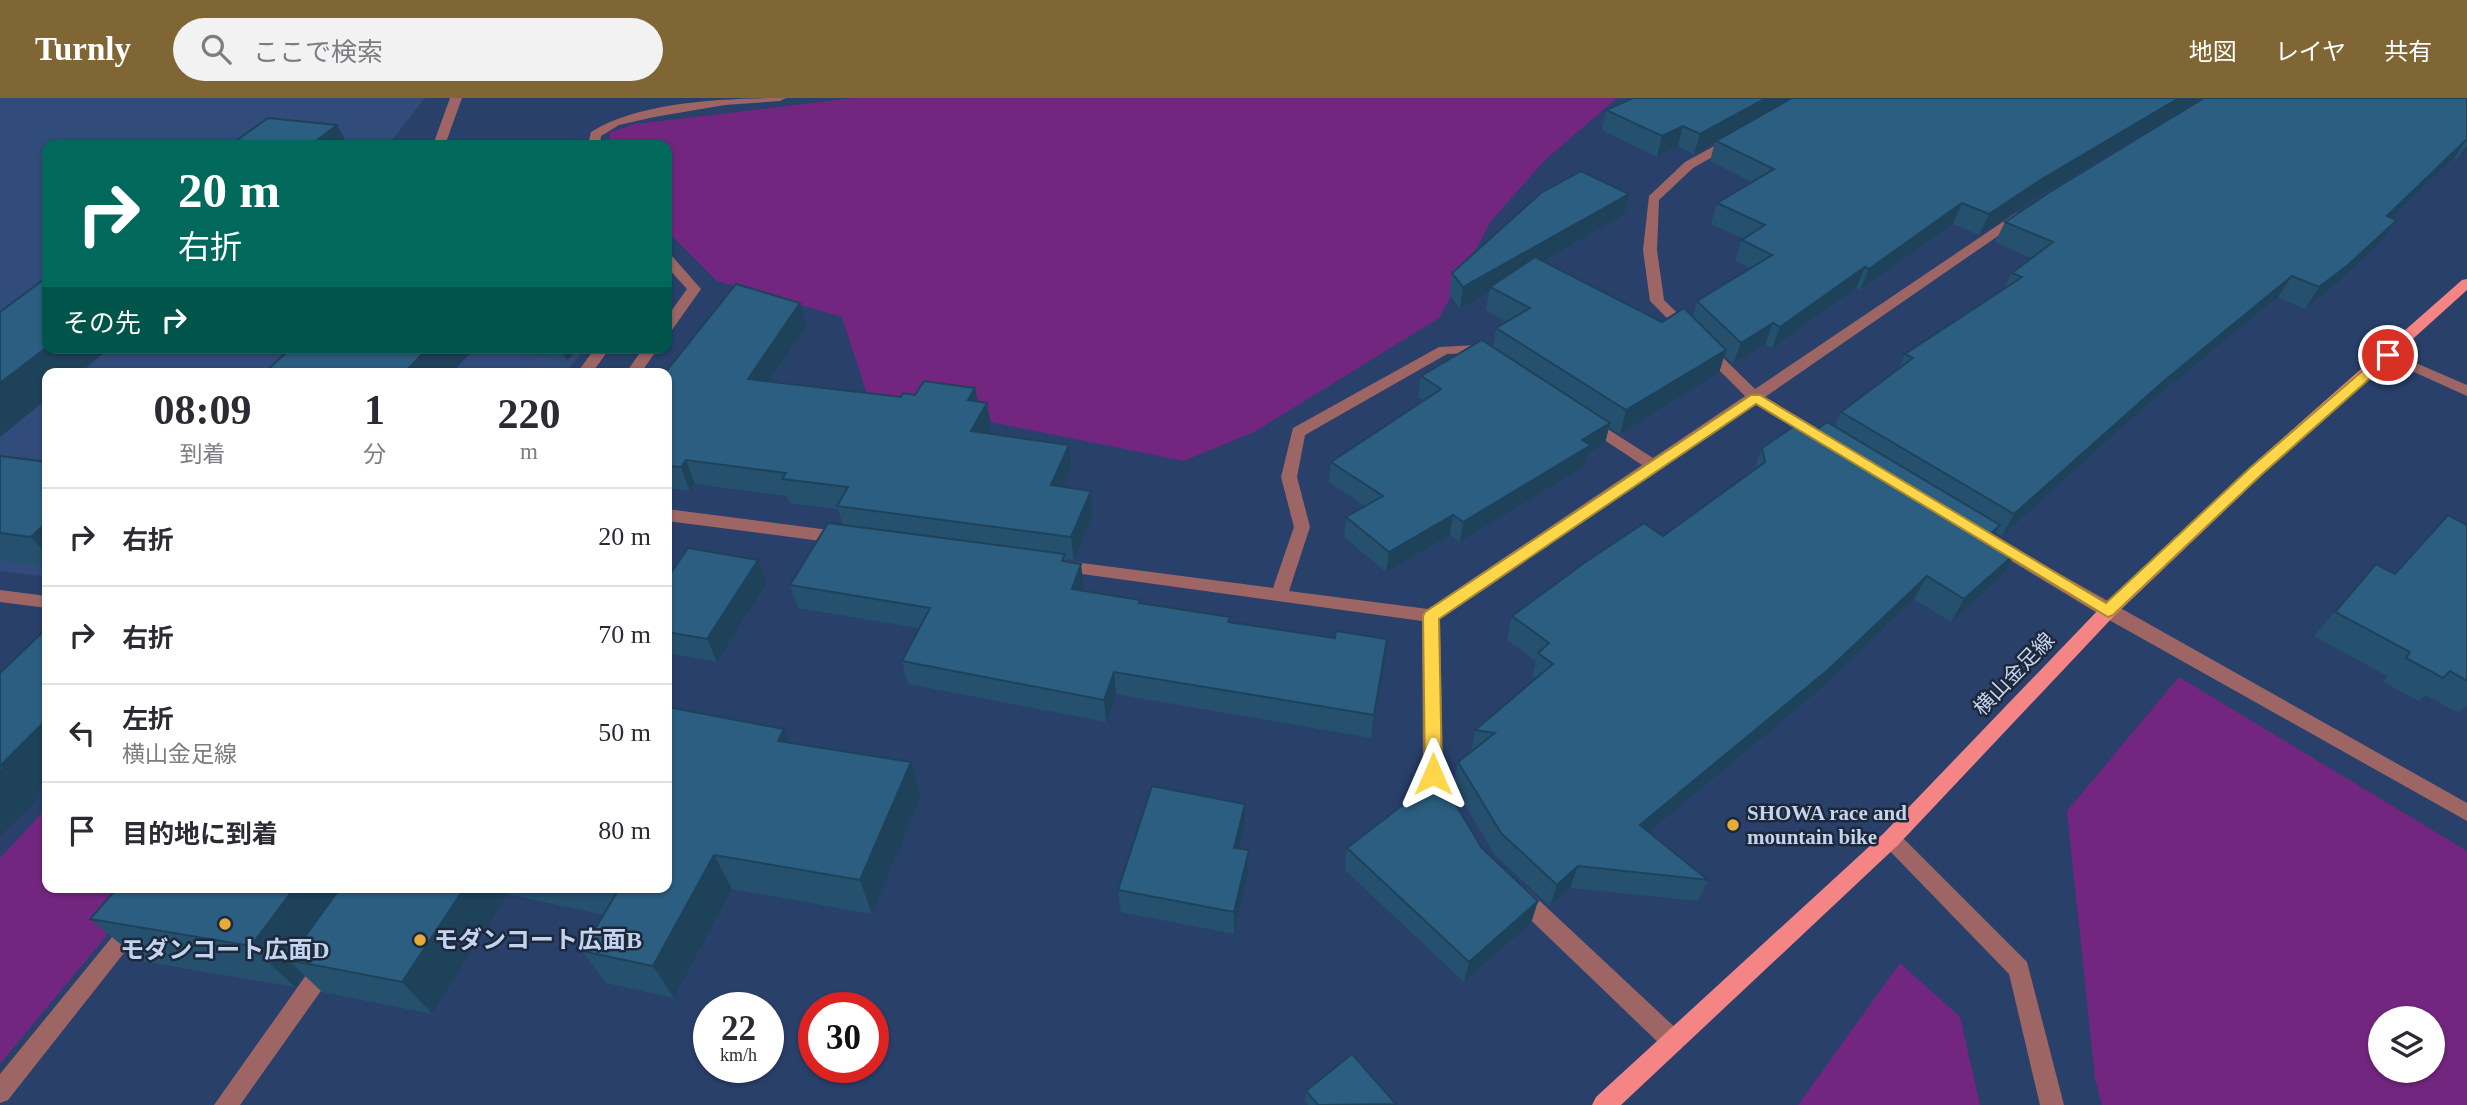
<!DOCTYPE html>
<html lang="ja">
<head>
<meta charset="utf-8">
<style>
  body { margin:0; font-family:"Times New Roman","Noto Sans JP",serif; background:#f2f2f3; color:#2b2b33; height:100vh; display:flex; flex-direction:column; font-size:26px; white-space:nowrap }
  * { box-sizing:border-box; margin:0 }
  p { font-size:23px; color:#7c7c81 }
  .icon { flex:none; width:38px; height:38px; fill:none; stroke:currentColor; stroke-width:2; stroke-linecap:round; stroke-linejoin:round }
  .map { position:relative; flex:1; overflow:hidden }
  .details { position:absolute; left:42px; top:270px; width:630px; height:525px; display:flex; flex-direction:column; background:#fff; border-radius:14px; box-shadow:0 2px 5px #0004 }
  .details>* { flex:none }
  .guide { position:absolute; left:42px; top:42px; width:630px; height:214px; border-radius:14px; box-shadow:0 2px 5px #0004; background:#00695c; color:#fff; overflow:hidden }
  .buttons { position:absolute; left:2368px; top:908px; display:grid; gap:14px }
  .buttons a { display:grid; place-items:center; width:77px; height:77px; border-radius:50%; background:#fff; box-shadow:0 2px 5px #0004; font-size:35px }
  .speed { position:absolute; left:693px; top:894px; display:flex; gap:14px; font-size:35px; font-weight:700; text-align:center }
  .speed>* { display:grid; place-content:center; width:91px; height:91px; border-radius:50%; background:#fff; box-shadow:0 2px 5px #0004; line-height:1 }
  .speed small { font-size:18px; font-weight:400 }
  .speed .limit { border:10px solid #d22; background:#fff; color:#111 }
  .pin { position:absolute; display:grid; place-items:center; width:60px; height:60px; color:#fff; margin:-30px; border:4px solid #fff; border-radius:50%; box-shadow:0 2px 7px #0007 }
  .me { position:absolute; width:77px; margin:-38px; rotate:0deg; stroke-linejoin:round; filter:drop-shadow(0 0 5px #0008) }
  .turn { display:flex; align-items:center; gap:24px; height:147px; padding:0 21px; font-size:32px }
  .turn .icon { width:91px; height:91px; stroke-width:2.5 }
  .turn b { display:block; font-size:49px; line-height:60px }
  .then { display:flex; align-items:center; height:66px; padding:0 21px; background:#0003; gap:14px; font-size:26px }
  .eta { display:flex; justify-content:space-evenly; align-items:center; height:119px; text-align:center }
  .eta b { font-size:42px; font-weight:600; line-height:49px }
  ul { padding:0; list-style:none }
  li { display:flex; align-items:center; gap:21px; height:98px; padding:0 21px; border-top:2px solid #e1e1e2 }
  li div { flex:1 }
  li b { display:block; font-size:26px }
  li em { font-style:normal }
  header { display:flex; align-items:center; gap:42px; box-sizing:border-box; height:98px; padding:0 35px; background:#7f6634; color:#fff }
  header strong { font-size:33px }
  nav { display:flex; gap:38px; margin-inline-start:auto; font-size:24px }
  .search { width:490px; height:63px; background:#f2f2f3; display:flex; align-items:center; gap:18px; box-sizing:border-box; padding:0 24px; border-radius:38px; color:#7c7c81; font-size:26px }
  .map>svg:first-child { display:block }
  .built { fill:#314c7b }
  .green { fill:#72267f; fill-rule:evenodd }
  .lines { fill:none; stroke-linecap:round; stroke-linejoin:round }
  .minor { fill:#9d6664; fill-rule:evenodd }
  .major { fill:#f58584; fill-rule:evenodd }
  .wall { fill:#25516f }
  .shaded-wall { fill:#1e425a }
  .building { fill:#2b5e81; stroke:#1e425a; stroke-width:2 }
  .route { fill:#ffd54a; stroke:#a68a30; stroke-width:2 }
  .poi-dot { fill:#e5ad36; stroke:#1d283b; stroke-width:2.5 }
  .labels { text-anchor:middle; stroke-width:5; stroke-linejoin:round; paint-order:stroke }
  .street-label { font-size:21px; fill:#c5d4ee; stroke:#1d283b }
  .poi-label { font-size:21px; font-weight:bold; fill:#c5d4ee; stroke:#1d283b; text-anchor:start }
  .near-poi-label { font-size:24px; font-weight:bold; fill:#c5d4ee; stroke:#1d283b; text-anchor:start }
</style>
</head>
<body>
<header>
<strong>Turnly</strong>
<div class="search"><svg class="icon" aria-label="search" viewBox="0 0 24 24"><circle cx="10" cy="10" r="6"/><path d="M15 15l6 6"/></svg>ここで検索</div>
<nav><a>地図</a><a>レイヤ</a><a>共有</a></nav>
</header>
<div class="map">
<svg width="2467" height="1007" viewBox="0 0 2467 1007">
  <rect width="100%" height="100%" fill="#29406b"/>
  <polygon class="built" points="0,0 425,0 388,47 47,47 47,250 586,250 565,275 47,275 47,479 0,473"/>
  <g class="green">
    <polygon points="854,0 1617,0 1544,63 1491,123 1439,220 1256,333 1184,363 868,299 842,219 717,183 667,133 667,47 608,47 610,34 635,26"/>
    <path d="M2179 579 2467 753V1007H2102L2095 980 2067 713ZM2380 920H2432V973H2380Z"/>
    <polygon points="47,710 47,789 147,789 0,966 0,760"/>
    <polygon points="1900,865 1960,919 1980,1007 1798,1007"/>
  </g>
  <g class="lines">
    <g class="minor">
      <polygon points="450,0 462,0 445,47 433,47"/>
      <path d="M786 0 780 3 725 7 654 19 619 27 601 38 600 47H588L591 34C639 3 729 0 786 0Z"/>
      <polygon points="1733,38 1737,39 1737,45 1693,70 1659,102 1657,152 1664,202 1755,291 2016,115 2021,114 2027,118 1765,299 1822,333 1825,337 1822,341 1812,341 1755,306 1440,521 1443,675 1457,700 1454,706 1447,708 1440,706 1423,676 1422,523 1053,472 1050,468 1059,462 1273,490 1294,429 1281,379 1293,330 1439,249 1477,247 1495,258 1493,261 1483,261 1474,255 1447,256 1305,337 1297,379 1310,429 1289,493 1428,511 1642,367 1582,327 1579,324 1582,321 1592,321 1653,360 1745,298 1650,203 1643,152 1649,98 1685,64"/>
      <polygon points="667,157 672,158 701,191 672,232 667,233 667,219 687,191 667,169"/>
      <polygon points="595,250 610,250 592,275 577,275"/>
      <polygon points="643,250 658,250 641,275 626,275"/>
      <polygon points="2388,253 2467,287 2467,298 2383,260 2381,257"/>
      <polygon points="667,411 844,434 852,440 844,446 667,423"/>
      <polygon points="1996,440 2467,705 2467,723 2102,518 1990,450 1988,446"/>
      <polygon points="0,492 47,498 47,510 0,504"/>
      <polygon points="1891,732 1898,735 2027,864 2064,1007 2040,1007 2009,876 1884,747 1881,741 1884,735"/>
      <polygon points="153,789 176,789 8,1002 0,1005 0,976"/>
      <polygon points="1520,789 1527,791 1681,935 1684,943 1681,951 1673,954 1665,951 1513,805 1509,798 1513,791"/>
      <polygon points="327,856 335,859 338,866 335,873 240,1007 214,1007 319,859"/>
    </g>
    <polygon class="major" points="2467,181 2467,192 2261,378 2114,518 1898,747 1621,1007 1592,1007 1596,999 1884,735 2102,508 2249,370 2462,182"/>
  </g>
  <g class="wall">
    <polygon points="1633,0 2032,102 1979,137 1953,126 1860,192 1856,190 1772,250 1765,247 1733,266 1724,257 1719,275 1620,336 1609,329 1605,345 1589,355 1585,368 1460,444 1450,437 1386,474 1344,439 1346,419 1365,408 1329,384 1331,364 1424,302 1418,299 1421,278 1493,249 1496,230 1507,224 1486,212 1489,194 1460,211 1449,196 1452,175 1624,117 1543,163 1662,224 1693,219 1697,203 1750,170 1735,163 1742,142 1744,141 1711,126 1717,105 1752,84 1710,63 1715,44 1694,56 1678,48 1657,59 1602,32 1606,12"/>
    <polygon points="2467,0 2467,52 2457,61 2454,60 2392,120 2397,122 2382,143 2334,188 2305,211 2278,199 2150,304 2002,438 1996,434 1992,442 2002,478 1951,524 1914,501 1817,594 1649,734 1708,782 1698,803 1570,790 1550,808 1495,757 1453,687 1458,664 1471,654 1475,632 1536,581 1532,578 1536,563 1507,542 1512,518 1663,438 1754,372 1762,350 1815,333 1835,329 1841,314 1898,272 1905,256 2003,192 2012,175 2031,160 1995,144 2005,124"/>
    <polygon points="800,205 807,228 770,283 901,299 975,290 978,304 991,328 987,335 1071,370 1063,389 1091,393 1093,416 1074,462 1065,461 1066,464 1084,489 1083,493 1140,502 1140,505 1230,519 1230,525 1385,563 1371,640 1116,596 1106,624 908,586 902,563 919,530 798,510 790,487 843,427 838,411 790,405 787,398 695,386 690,393 667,390 667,275"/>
    <polygon points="479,250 578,250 567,263"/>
    <polygon points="0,358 47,364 47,469 0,462"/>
    <polygon points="2467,427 2467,607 2458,615 2426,597 2419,603 2383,584 2387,578 2314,538 2376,466 2395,476"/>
    <polygon points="667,481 767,485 717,564 667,555"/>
    <polygon points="790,645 911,664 921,699 872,816 732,791 674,900 606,885 582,853 604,817 508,796 432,916 322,894 304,877 295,889 141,863 90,821 118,789 667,789"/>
    <polygon points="1245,706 1245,728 1240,751 1249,752 1248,775 1234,836 1121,814 1118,792"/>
    <polygon points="1347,750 1482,750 1538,803 1531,825 1464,884 1345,772"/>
    <polygon points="1306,993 1395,1007 1308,1007 1305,1003"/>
  </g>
  <g class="shaded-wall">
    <polygon points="1766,0 1796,0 1694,56 1700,36"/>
    <polygon points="2179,0 2201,0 2032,102 1979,137 1989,116 2042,81"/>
    <polygon points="337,27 348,47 311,47"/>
    <polygon points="1683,28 1678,48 1657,59 1662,38"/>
    <polygon points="2467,41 2454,60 2372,139 2387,118"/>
    <polygon points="2467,48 2467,52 2457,61"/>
    <polygon points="1629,96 1624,117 1494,191 1490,189 1489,194 1460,211 1463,189"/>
    <polygon points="1962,105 1953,126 1860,192 1869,171"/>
    <polygon points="2397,122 2382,143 2334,188 2305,211 2319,189"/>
    <polygon points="1865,169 1856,190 1772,250 1780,229"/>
    <polygon points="2292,178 2278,199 2150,304 2002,438 2014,416 2164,283"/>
    <polygon points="800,205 807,228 755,304 748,281"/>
    <polygon points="1773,225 1765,247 1733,266 1741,245"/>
    <polygon points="47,249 47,250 110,250 80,275 47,275 47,301 0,339 0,285"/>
    <polygon points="428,250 475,250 452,275 404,275"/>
    <polygon points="561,250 578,250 567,263"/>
    <polygon points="1726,252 1719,275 1620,336 1626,312"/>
    <polygon points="975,290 980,314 968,302"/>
    <polygon points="987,305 991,328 976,357 971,333"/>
    <polygon points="1610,325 1605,345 1589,355 1585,368 1460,444 1463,424 1582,342"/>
    <polygon points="1069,347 1071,370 1054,411 1051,387"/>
    <polygon points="686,362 695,386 690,393 681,369"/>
    <polygon points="1091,393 1093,416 1074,462 1071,439"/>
    <polygon points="1453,417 1450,437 1386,474 1389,454"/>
    <polygon points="47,424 47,457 31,439"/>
    <polygon points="2000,427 1987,451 1987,439"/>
    <polygon points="2016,455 2002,478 1951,524 1964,501"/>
    <polygon points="758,462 767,485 717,564 707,541"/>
    <polygon points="1081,466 1084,489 1075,514 1072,491"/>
    <polygon points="1927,478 1914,501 1817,594 1631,749 1640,727"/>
    <polygon points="1387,541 1385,563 1371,640 1374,617"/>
    <polygon points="1114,574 1116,596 1106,624 1104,602"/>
    <polygon points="47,621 47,685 36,697 39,700 0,738 0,668"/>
    <polygon points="784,631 798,667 778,643"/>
    <polygon points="911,664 921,699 872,816 860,782"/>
    <polygon points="1245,706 1245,728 1234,773 1234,750"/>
    <polygon points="1249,752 1248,775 1234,836 1234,814"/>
    <polygon points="714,757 732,791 674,900 653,868"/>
    <polygon points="1578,768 1570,790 1550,808 1557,787"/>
    <polygon points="295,789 358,789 288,862 304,877 295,889 251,848"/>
    <polygon points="465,789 503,789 508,796 432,916 402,884"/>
    <polygon points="1538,803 1531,825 1464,884 1469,864"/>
  </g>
  <g class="building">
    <polygon points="1633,0 1766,0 1700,36 1683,28 1662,38 1606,12"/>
    <polygon points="1792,0 2179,0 2042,81 1989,116 1962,105 1869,171 1865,169 1780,229 1773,225 1741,245 1697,203 1772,157 1742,142 1765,127 1717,105 1774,71 1716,43"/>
    <polygon points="2204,0 2467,0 2467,41 2387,118 2397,122 2348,167 2319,189 2292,178 2164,283 2014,416 1841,314 1913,260 1905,256 2022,179 2012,175 2053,144 2005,124 2053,92"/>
    <polygon points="268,20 337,27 311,47 230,47"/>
    <polygon points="1581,73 1629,96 1463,189 1452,175 1542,94"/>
    <polygon points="1535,159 1662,224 1684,210 1726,252 1626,312 1496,230 1530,210 1490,189"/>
    <polygon points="47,179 47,249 0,285 0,214"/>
    <polygon points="736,186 800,205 748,281 901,299 903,295 915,297 924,283 975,290 968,302 987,305 971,333 1069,347 1051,387 1091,393 1071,439 837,408 848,389 782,381 786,375 686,362 681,369 667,368 667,275 665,275"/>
    <polygon points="1482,242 1610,325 1582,342 1591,347 1463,424 1453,417 1389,454 1346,419 1383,398 1331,364 1441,291 1421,278"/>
    <polygon points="291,250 428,250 404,275 264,275"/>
    <polygon points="1800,324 1815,333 1827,324 2000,427 1987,439 2016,455 1964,501 1927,478 1829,571 1640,727 1708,782 1578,768 1557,787 1501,735 1458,664 1495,635 1475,632 1553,566 1538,555 1549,545 1512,518 1584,465 1644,425 1663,438 1765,364 1762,350"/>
    <polygon points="0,358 47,364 47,424 31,439 0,435"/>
    <polygon points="2448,417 2467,427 2467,583 2450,573 2443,580 2406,560 2410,554 2335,514 2376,466 2395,476"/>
    <polygon points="828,425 1065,456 1062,463 1081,466 1072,491 1140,502 1139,505 1230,519 1228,524 1335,540 1336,533 1387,541 1374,617 1114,574 1104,602 902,563 930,510 790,487"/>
    <polygon points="688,450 758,462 707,541 667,534 667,481"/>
    <polygon points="47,530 47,621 0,668 5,669 0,674 0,575"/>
    <polygon points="667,609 784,631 778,643 911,664 860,782 714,757 653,868 582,853 619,791 611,789 667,789"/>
    <polygon points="1439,679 1482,750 1538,803 1469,864 1347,750"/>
    <polygon points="1152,688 1245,706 1234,750 1249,752 1234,814 1118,792"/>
    <polygon points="118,789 295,789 251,848 90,821"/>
    <polygon points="341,789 465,789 402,884 288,862"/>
    <polygon points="1352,956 1396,1006 1318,1007 1306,993"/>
  </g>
  <polygon class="route" points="2388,253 2393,255 2393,260 2261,377 2113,517 2108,519 1756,306 1439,521 1442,676 1440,681 1433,684 1427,681 1425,676 1423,518 1425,514 1751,297 1760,297 2106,505 2250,370 2383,255"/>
  <g class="poi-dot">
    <circle cx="1733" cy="727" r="7"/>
    <circle cx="225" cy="826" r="7"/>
    <circle cx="420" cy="842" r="7"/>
  </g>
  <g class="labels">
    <g class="street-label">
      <text transform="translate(2014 576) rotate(-46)" y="7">横山金足線</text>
    </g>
    <g class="poi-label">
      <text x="1747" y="722">SHOWA race and<tspan x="1747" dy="24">mountain bike</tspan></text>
    </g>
    <g class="near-poi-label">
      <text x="434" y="850">モダンコート広面B</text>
      <text x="225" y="860" text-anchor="middle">モダンコート広面D</text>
    </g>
  </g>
</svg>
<div class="buttons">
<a><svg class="icon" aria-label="layers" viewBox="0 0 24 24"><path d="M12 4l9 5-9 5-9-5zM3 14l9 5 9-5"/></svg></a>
</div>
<div class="speed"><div>22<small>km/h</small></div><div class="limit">30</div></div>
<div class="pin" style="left:2388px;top:257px;background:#d93025"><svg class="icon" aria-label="arrive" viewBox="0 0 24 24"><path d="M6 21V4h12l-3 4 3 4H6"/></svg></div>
<svg class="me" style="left:1433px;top:676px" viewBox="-20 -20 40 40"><path d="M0-17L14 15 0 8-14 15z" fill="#ffd54a" stroke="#fff" stroke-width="4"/></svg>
<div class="guide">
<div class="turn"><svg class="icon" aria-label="right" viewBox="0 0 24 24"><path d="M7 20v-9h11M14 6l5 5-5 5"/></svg><div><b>20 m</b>右折</div></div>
<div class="then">その先<svg class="icon" aria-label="right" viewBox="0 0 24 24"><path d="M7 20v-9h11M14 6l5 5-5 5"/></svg></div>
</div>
<section class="details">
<div class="eta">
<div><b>08:09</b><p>到着</p></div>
<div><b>1</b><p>分</p></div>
<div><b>220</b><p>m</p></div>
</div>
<ul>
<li><svg class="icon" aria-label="right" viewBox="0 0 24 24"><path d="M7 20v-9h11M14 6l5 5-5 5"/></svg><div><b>右折</b></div><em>20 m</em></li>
<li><svg class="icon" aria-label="right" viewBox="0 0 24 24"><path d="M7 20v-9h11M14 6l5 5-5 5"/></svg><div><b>右折</b></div><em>70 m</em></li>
<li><svg class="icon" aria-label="left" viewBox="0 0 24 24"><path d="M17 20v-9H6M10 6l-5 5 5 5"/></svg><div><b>左折</b><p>横山金足線</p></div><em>50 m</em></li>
<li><svg class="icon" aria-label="arrive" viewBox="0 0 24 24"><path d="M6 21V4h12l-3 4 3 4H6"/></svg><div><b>目的地に到着</b></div><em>80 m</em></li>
</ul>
</section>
</div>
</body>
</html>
